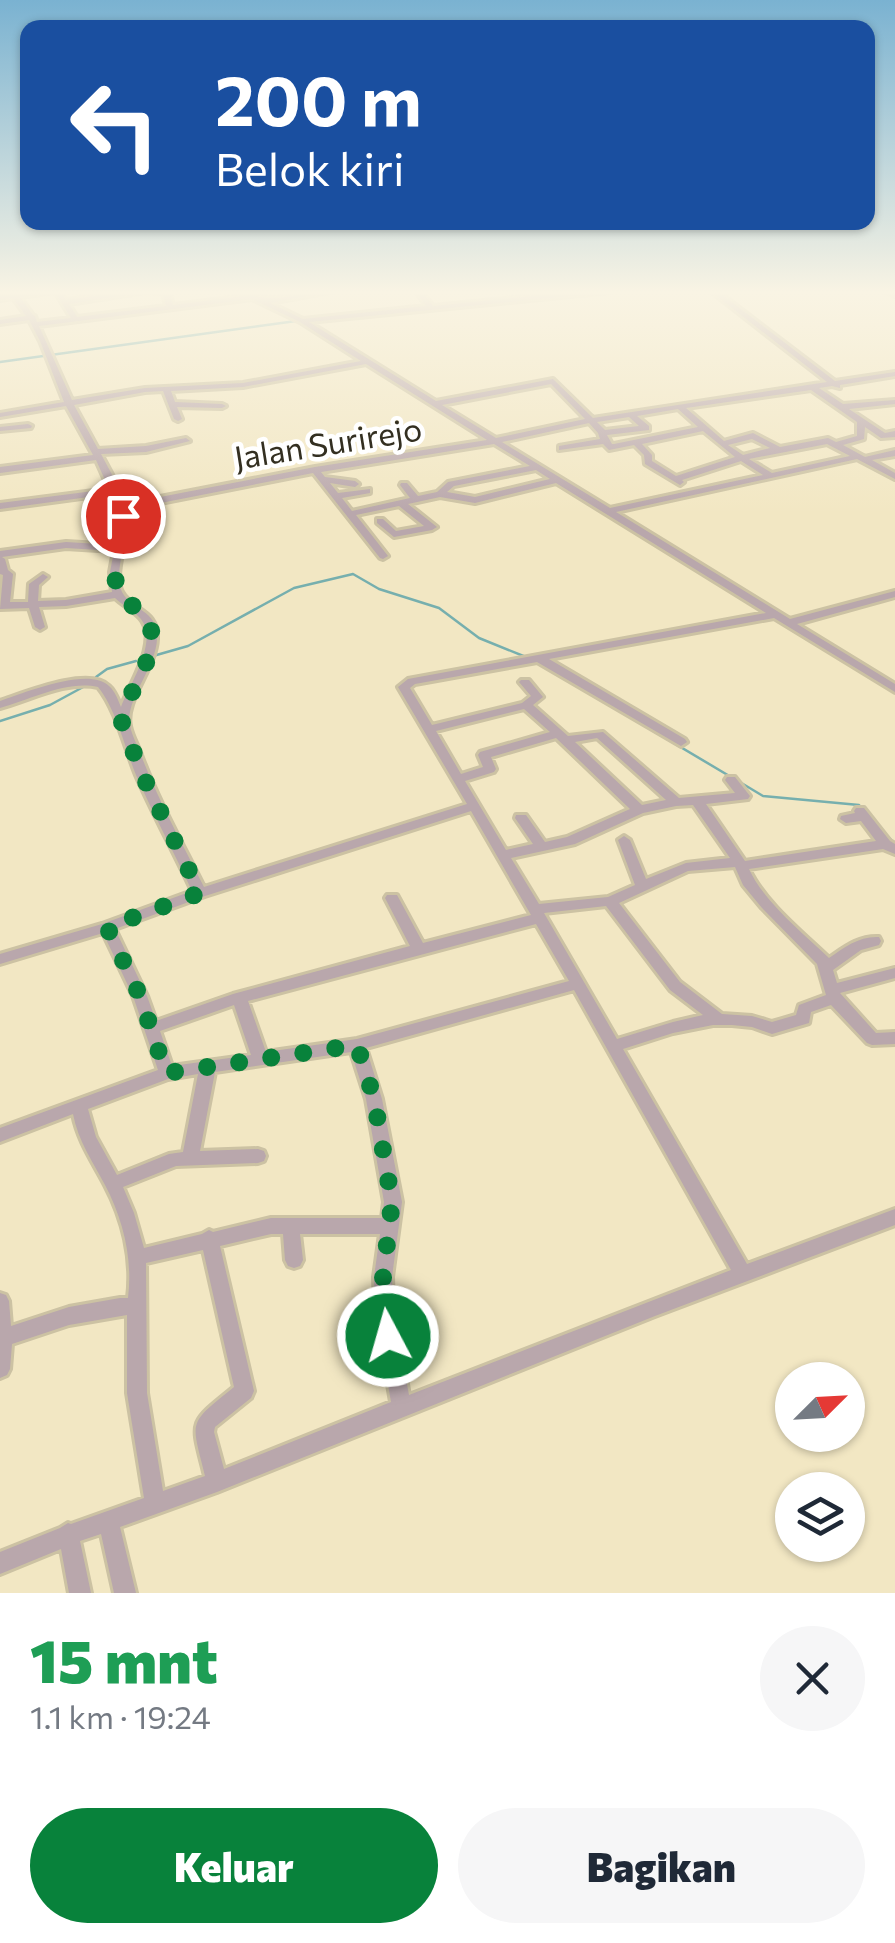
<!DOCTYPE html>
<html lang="id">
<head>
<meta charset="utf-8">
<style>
  body { margin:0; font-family:Commissioner,sans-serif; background:#f6f6f7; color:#1f2937; height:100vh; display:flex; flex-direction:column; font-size:38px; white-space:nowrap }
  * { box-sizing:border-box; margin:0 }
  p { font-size:32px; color:#747a83 }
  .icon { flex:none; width:55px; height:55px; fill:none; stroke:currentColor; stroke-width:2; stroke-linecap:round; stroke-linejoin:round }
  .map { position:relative; height:1593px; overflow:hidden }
  .panel { display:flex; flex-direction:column; background:#fff; flex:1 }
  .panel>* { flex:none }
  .banner { position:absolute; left:20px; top:20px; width:855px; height:210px; border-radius:20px; box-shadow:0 2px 8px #0004; background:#1a4fa0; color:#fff; overflow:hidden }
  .needle { width:65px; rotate:66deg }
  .buttons { position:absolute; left:775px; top:1362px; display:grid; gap:20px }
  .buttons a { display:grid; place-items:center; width:90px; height:90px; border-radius:50%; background:#fff; box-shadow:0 2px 8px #0004; font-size:50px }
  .pin { position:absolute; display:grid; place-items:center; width:85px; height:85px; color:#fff; margin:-42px; border:5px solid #fff; border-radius:50%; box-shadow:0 2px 10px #0007 }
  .me { position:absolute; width:110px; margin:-55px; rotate:354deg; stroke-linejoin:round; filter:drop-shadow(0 0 8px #0008) }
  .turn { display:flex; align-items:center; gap:35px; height:210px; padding:0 30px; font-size:45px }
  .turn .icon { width:130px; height:130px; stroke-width:2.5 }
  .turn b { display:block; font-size:70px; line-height:85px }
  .round { display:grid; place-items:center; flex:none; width:105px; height:105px; border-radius:52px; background:#f6f6f7 }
  .overview { display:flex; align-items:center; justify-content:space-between; height:170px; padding:0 30px }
  h1 { font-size:60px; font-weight:800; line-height:75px; color:#1e9e55 }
  .button { display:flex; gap:20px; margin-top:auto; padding:20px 30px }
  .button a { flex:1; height:115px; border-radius:60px; background:#08823b; color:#fff; font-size:40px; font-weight:800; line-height:115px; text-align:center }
  .button a+a { background:#f6f6f7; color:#1f2937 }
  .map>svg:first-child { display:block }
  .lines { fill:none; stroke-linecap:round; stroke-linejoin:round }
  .stream { stroke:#76afae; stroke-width:2.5 }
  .minor-casing { stroke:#ccc2a3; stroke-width:6 }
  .minor { fill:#b9a7ac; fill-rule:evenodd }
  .route { stroke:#08823b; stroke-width:18; stroke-dasharray:0 32.4 }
  .labels { text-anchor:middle; stroke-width:9; stroke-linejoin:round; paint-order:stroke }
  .far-street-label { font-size:32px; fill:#332f21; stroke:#fff }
</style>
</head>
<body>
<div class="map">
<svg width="895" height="1593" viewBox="0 0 895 1593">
  <rect width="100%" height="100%" fill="#f2e7c3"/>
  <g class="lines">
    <g class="stream">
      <polyline points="238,290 248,295"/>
      <polyline points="0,362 296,321 293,319"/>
      <polyline points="153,656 188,646 294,588 353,574 379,589 439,608 479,638 526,657"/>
      <polyline points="561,676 731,777"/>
      <polyline points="96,677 107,669 136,661"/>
      <polyline points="0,721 50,705 85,686"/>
      <polyline points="738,781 763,796 859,805 863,810"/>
      <polyline points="879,827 895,844"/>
    </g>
    <g class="minor-casing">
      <g id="minor">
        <path d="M7 290H14L17 294 60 290 66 300 140 290H169L173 305 253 295C275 304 314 290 340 290L270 303 303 319 426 306 415 290H421L433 306 592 290H614L611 292 309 322 436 401 553 379 593 418 827 382 709 290H716L835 381 895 372V376L840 385V388L832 386 819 388 843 404 895 400V404L849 409 885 433 895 431V437L881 438 865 427 864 439 843 445 865 457 895 450V456L872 460 895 473V479L857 459 616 512 790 619 895 591V597L797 624 895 684V692L774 618 549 659 685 739 687 742 681 746 537 662 415 684 410 688 432 725 522 703 531 696 519 682 521 680H529L543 697 533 705 568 736 603 732 679 798 735 793 725 780 727 777H735L750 796 748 799 706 804 745 861 876 841 861 821 846 823 840 819 841 816 855 813 854 811 856 808H864L890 841 895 844V854L883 849 749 869C764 902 803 933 829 958 845 947 859 936 879 937L881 941 879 945 861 950 833 970 837 983 895 968V978L840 993 876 1033 895 1032V1044L872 1045 867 1043 831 1005 811 1012 809 1023 772 1034 752 1027 732 1025H713L673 1033 623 1049 747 1264 895 1209V1225L655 1316 217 1492 120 1527 136 1593H114L101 1534 80 1541 91 1593H69L61 1549 0 1574V1552L60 1528 68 1523 71 1524 144 1498 127 1393V1315L69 1325 12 1344 10 1369 7 1375 0 1378V1293L6 1295 9 1301 11 1326 69 1307 120 1298H128C133 1259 123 1219 105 1185 93 1162 78 1141 73 1114L0 1142V1128L158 1070 133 996 103 933 0 964V954L102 924 192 891C174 852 153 814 136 775 125 748 116 709 98 687 66 680 30 700 0 708V701C24 693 89 666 109 686 115 691 118 700 121 707 129 685 160 640 140 618 133 610 122 605 115 598L66 606 39 607 45 627 40 630 35 627 29 608 0 609 3 575 0 574V551L66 542 115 545 118 523 111 494 0 509V503L109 489 96 460 0 473V467L93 455 66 406 0 417V413L64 402 40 341 29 320 0 324V320L26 316 13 298 0 300V296L10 295ZM55 292 71 318 37 322 35 316 33 315 20 297ZM146 292 163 293 166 306 77 317 69 304ZM252 299 300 322 361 361 243 383 145 388 72 400 39 326ZM366 364 487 440 315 467 124 504 117 484 101 454 146 452 190 441 186 438 146 446 98 449 74 405 145 392 163 391 174 419 178 421 182 419 177 407 222 408 226 406 222 404 175 402 171 391 243 387ZM551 384 585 419 496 438 442 405ZM811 390 857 422V436L836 442 828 438 780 447 753 433 724 441 686 408ZM678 409 698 427 614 444H612L607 435 649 430V426L637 416ZM629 417 639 426 605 430 597 422ZM589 423 598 433 600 439 559 446V450L603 444 609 450 634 445 644 455 645 464 680 485 684 482 682 480 741 461 763 475 610 508 502 442ZM703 431 735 457 676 476 652 461V455L642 444ZM752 439 770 448 743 455 728 445ZM494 444 530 466 448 482 437 492 418 496 407 483H401L400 485 410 498 352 511 342 498 370 493V489L338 493 330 483 355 487 359 484 355 481 325 477 321 472ZM827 444 850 456 772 473 749 459ZM536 470 550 479 475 497 447 492 454 486ZM313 473 380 558 383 559 388 556 356 515 399 506 424 526 396 531 383 519H377V523L394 537 432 530 437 527 408 504 440 497 475 503 556 483 766 613 408 679 398 687 467 804 204 887C182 843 158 800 141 755 138 746 132 736 130 726 124 701 156 668 157 639 158 609 133 612 122 592 112 572 131 536 125 510ZM66 548 114 551 110 572 112 592 66 600 38 601 39 585 48 577 43 574 29 584 28 602H10L13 574 8 570 5 559 2 557ZM524 709 550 732 480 752 478 755 483 767 461 774 436 731ZM556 738 630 809 567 837 545 842 526 815H516L515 818 533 844 506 850 465 781 494 772 496 769 491 757ZM597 738 666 800 642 805 575 742ZM693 805 730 858 686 863 646 879 630 840 624 836 618 840 635 885 608 897 539 904 511 858 575 844 643 813 676 806ZM471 811 531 915 423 943 397 895H387L385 898 410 946 233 994 156 1021 147 996 115 929 205 896ZM735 867 743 885 762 908 817 964 826 995 799 1005 796 1015 772 1022 752 1016 722 1014 680 982 619 903 688 871ZM606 906 670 990 703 1015 673 1022 617 1039 544 913ZM536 924 569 981 357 1039 266 1052 248 1001ZM574 990 731 1270 409 1395 393 1309 392 1277 402 1202 382 1099 366 1048ZM234 1005 251 1055 172 1066 160 1031ZM351 1052 366 1099 384 1202 382 1218H271L213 1232 209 1230 202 1234 144 1248 134 1213 123 1187 176 1166 258 1163 264 1161 266 1156 264 1151 258 1149 200 1151 215 1072ZM198 1074 183 1152 169 1154 117 1175 96 1137 88 1109 168 1079ZM271 1234H283L285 1260 288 1266 294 1268 300 1266 303 1260 300 1234H380L374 1277 375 1309 391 1402 224 1469 214 1432 215 1427 251 1398 254 1391 220 1246ZM203 1250 234 1387C187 1425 191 1419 205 1476L163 1491 147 1393 146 1263Z"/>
        <polygon points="883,290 895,292 895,296 884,291"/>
        <polygon points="28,424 32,426 31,428 0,431 0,427"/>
      </g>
    </g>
    <use href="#minor" class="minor"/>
  </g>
  <linearGradient id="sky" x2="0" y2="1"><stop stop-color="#7ab2d1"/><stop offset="0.57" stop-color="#f9f4e4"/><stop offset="1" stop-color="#f9f4e4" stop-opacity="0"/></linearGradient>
  <rect width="895" height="513" fill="url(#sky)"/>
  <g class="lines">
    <path class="route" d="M123 516 115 586C121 604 144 607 150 626 160 657 125 692 122 723L143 776 200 893 107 927 140 996 166 1073 357 1045 374 1098 392 1202 383 1277 388 1336"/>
  </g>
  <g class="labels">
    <g class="far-street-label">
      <text transform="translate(328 444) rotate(-9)" y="11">Jalan Surirejo</text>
    </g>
  </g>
</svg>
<div class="buttons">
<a><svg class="needle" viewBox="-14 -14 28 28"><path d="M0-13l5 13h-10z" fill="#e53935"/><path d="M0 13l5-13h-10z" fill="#747a83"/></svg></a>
<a><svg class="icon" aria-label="layers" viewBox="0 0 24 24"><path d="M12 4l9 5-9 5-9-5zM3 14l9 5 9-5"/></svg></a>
</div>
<div class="pin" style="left:123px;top:516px;background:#d93025"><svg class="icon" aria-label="arrive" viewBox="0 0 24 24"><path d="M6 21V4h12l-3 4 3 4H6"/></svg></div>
<svg class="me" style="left:388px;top:1336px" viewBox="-20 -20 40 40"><circle r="17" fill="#08823b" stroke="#fff" stroke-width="3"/><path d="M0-11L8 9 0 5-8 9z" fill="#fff"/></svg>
<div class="banner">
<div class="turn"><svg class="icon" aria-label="left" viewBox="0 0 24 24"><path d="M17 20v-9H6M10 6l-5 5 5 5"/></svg><div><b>200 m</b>Belok kiri</div></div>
</div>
</div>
<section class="panel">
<div class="overview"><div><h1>15 mnt</h1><p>1.1 km · 19:24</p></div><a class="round"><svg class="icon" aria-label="close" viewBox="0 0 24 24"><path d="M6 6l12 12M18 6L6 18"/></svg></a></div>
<div class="button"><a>Keluar</a><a>Bagikan</a></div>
</section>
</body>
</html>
